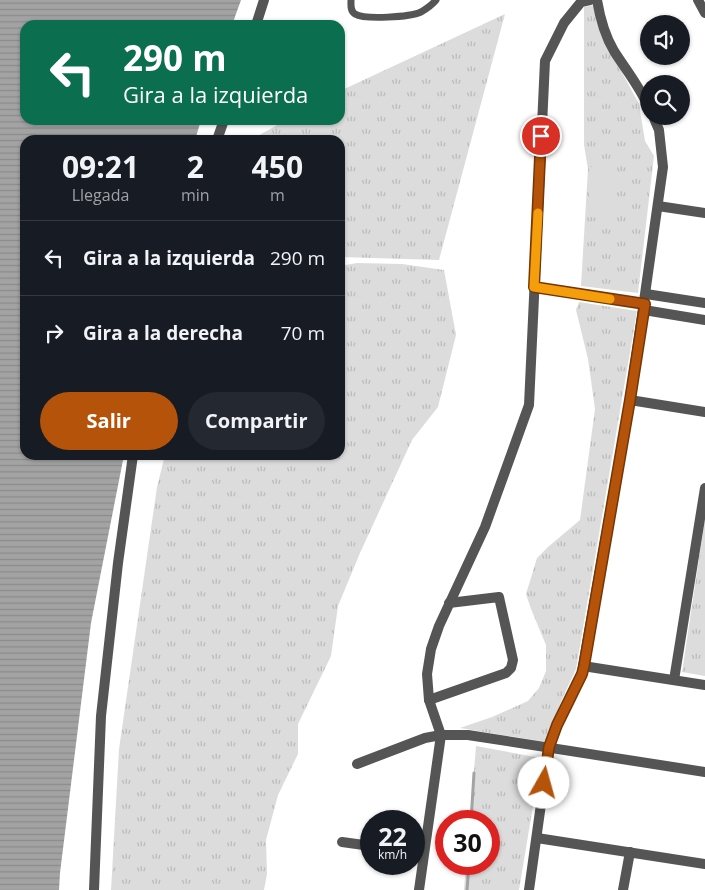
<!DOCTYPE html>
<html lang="es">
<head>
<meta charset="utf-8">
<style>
  body { margin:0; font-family:"Open Sans",sans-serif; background:#242831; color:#f1f3f6; height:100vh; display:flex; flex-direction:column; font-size:19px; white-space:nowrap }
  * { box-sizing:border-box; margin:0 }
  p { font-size:16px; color:#9ea1a6 }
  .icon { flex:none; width:28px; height:28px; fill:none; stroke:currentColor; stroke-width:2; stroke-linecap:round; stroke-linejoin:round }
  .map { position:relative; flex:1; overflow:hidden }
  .side { position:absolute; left:20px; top:135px; width:325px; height:325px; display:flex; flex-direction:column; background:#171b24; border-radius:15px; box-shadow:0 1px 4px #0004 }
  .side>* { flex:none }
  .top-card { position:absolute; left:20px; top:20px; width:325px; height:105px; border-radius:15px; box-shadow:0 1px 4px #0004; background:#0b6e4f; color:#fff; overflow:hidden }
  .tools { position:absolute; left:640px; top:15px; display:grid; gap:10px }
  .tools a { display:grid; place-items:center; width:50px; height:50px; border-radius:50%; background:#171b24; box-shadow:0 1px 4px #0004; font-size:25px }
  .speed { position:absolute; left:360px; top:810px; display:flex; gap:10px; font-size:25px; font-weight:700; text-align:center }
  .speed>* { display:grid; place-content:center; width:65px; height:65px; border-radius:50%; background:#171b24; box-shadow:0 1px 4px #0004; line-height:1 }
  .speed small { font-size:12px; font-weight:400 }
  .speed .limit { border:8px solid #d22; background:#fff; color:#111 }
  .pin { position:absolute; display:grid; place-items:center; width:42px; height:42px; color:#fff; margin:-21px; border:2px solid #fff; border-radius:50%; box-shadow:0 1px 5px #0007 }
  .me { position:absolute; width:55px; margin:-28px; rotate:7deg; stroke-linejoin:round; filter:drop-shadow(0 0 4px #0008) }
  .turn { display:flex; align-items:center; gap:18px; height:105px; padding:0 20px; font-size:22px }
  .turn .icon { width:65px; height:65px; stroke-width:2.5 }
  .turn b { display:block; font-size:35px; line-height:42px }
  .eta { display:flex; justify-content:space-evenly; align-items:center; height:85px; text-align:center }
  .eta b { font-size:30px; font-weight:700; line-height:35px }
  .cta { display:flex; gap:10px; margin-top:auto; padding:10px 20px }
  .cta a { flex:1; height:58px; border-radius:30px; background:#b45309; color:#fff; font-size:20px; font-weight:700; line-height:58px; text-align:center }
  .cta a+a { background:#242831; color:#f1f3f6 }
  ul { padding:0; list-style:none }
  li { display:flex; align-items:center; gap:15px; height:75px; padding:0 20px; border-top:1px solid #363941 }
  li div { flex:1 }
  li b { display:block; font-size:19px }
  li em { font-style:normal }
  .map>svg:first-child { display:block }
  .grass { fill:url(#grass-tufts) }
  .pitch { fill:#dcdcdc }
  .water { fill:url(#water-rules) }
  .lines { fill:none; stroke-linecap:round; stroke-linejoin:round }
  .stream { stroke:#a3a3a3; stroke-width:3 }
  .lane { stroke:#555; stroke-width:7 }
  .street { stroke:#555; stroke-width:10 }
  .route-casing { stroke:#753606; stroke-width:12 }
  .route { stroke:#b45309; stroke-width:9 }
  .slow { stroke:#f59e0b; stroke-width:9 }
</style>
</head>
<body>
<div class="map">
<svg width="705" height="890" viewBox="0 0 705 890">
  <defs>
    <pattern id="grass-tufts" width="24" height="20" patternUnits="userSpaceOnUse" patternTransform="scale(1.25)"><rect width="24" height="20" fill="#dcdcdc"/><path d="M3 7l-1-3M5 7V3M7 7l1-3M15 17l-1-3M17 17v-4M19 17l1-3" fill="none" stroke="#bbb"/></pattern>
    <pattern id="water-rules" width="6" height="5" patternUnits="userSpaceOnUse" patternTransform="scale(1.25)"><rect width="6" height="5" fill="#a3a3a3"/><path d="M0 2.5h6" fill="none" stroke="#8b8b8b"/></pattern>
  </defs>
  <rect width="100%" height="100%" fill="#fff"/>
  <g class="grass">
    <polygon points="595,5 611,52 639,104 645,141 654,156 638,293 581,286 588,169 584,145 584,7"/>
    <polygon points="505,14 439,260 340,257 340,140 255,140 256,137 286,120 340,120 340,91"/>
    <polygon points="357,263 402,264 444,270 456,335 438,407 412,440 360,553 338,606 331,656 298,724 298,754 278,795 266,840 267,874 264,890 111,890 119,749 157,487 165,455 340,455 340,266"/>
    <polygon points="579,302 637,311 576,669 562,699 546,742 460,728 492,717 528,701 539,688 546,671 546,645 531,609 526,594 537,558 548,547 580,520 595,409 588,359 576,310"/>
    <polygon points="705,519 705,676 682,672"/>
    <polygon points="476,746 541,758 519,890 464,890 466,864 489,864 489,821 470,821"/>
  </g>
  <polygon class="pitch" points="590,167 615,168 614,218 589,217"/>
  <polygon class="water" points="0,0 241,0 232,25 25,25 25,120 201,120 195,140 25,140 25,455 124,455 91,623 60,873 59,890 0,890"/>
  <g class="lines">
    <g class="stream">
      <polyline points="471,821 474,773"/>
      <polyline points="467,890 469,864"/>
    </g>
    <path class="lane" d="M351 0C351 5 350 11 355 14 365 20 410 17 421 12 426 9 432 5 436 0"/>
    <g class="street">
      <path d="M597 0C600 18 605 36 614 51 626 70 640 87 649 108"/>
      <polyline points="698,0 705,13"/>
      <polyline points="256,25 264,0"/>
      <polyline points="217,140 224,120"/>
      <polyline points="658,206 705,213"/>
      <polyline points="534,287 645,304"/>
      <polyline points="646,294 705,303"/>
      <polyline points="644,310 705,320"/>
      <polyline points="630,400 705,412"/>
      <polyline points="583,666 705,685"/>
      <polyline points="674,680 705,488"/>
      <polyline points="429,700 506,673 511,668 513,660 499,597 449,603"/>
      <polyline points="357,764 425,738 441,735 468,735 705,772"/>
      <polyline points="537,838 705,864"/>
      <polyline points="342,842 371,846"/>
      <polyline points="94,890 101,716 118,563 133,455"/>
      <polyline points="419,890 441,735 429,700 427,674 431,649 439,626 485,527 529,405 545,61 564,23 581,2 590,0"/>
      <polyline points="529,890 549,747 557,725 582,674 583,666 630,400 663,167 659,130 653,116"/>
      <polyline points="623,890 630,852"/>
    </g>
  </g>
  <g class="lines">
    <g class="route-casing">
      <polyline id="route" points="541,136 534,287 645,304 630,400 584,666 582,674 557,725 549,747 544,783"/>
    </g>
    <use href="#route" class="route"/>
    <polyline class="slow" points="538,213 534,287 610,299"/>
  </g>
</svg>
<div class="tools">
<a><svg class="icon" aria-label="sound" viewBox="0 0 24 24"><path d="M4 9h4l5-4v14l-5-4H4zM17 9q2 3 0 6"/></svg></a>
<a><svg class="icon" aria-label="search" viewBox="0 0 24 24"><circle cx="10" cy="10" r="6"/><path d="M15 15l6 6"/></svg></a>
</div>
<div class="speed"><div>22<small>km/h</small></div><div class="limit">30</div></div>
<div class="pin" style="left:541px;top:136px;background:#d93025"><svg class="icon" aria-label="arrive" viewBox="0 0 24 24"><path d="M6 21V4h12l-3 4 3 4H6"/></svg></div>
<svg class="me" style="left:544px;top:783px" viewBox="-20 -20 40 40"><circle r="19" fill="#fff"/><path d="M0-13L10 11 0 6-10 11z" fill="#b45309"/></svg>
<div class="top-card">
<div class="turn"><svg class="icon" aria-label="left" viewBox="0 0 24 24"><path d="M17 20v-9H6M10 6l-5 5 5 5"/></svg><div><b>290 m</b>Gira a la izquierda</div></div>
</div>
<section class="side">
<div class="eta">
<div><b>09:21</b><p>Llegada</p></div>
<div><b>2</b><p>min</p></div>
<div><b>450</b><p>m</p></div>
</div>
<ul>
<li><svg class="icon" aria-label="left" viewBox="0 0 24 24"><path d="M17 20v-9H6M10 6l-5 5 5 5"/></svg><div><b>Gira a la izquierda</b></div><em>290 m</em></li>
<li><svg class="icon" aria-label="right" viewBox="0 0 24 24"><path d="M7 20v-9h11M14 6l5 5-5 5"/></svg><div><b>Gira a la derecha</b></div><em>70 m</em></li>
</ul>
<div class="cta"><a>Salir</a><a>Compartir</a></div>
</section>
</div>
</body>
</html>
